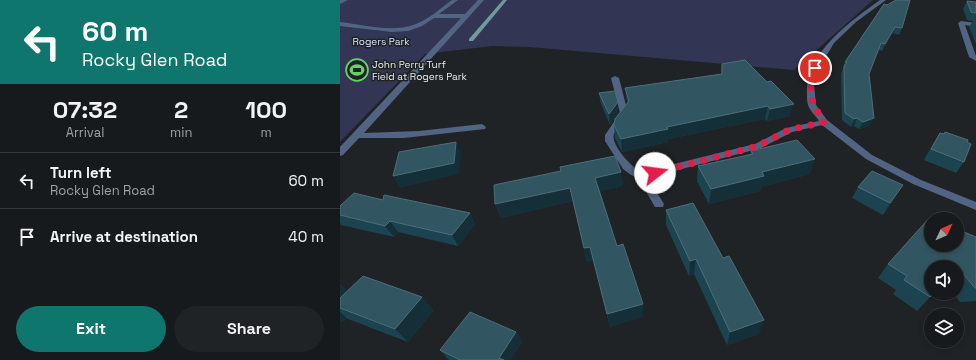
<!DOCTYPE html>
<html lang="en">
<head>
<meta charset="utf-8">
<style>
  body { margin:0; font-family:"Space Grotesk",sans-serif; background:#202325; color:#f1f3f6; height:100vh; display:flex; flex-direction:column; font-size:15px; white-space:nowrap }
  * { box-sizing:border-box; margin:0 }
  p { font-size:13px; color:#9ea1a3 }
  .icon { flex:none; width:22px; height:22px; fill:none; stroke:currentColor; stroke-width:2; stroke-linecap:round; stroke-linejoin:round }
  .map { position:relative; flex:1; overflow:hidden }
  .panel { display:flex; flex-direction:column; background:#171a1c; width:340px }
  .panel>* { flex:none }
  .hud { background:#0f766e; color:#fff; overflow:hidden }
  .needle { width:26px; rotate:46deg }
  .buttons { position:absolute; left:584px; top:212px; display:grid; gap:8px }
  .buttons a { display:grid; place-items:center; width:40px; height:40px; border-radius:50%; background:#171a1c; box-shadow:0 2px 6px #0003,0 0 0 1px #36383b; font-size:20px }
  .pin { position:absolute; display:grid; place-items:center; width:34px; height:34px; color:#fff; margin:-17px; border:2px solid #fff; border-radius:50%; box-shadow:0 1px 4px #0007 }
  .me { position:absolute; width:44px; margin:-22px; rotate:75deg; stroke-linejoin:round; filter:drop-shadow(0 0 3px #0008) }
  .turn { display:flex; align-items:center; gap:14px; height:84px; padding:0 16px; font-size:18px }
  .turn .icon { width:52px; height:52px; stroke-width:2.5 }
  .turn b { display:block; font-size:28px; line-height:34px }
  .eta { display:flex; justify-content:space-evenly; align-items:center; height:68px; text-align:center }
  .eta b { font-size:24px; font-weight:600; line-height:28px }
  .cta { display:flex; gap:8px; margin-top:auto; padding:8px 16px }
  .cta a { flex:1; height:46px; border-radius:24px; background:#0f766e; color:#fff; font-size:16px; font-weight:600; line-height:46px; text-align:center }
  .cta a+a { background:#202325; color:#f1f3f6 }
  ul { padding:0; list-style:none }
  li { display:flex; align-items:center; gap:12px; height:56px; padding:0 16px; border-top:1px solid #36383b }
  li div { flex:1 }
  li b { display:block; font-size:15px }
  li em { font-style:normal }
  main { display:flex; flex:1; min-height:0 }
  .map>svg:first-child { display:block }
  .green { fill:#333554 }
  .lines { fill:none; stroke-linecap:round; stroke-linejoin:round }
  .stream { fill:#709a9e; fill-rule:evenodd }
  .minor { fill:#516483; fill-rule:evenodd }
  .wall { fill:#1c4450 }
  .shaded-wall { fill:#142f38 }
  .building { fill:#325661; stroke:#4f6d77 }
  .route { stroke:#e11d48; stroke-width:7; stroke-dasharray:0 12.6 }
  .labels { text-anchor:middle; stroke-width:3; stroke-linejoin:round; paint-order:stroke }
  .far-park-label { font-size:10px; fill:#dde0fb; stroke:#1f2326 }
  .far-poi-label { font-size:10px; fill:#e9ecee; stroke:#1f2326; text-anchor:start }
</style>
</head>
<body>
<main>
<section class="panel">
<div class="hud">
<div class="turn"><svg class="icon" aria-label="left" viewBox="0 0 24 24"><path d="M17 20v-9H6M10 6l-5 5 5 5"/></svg><div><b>60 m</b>Rocky Glen Road</div></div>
</div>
<div class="eta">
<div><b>07:32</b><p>Arrival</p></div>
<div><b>2</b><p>min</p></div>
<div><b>100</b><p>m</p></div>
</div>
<ul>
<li><svg class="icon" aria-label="left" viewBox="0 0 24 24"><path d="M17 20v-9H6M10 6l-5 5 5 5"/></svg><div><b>Turn left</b><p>Rocky Glen Road</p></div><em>60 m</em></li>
<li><svg class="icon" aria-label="arrive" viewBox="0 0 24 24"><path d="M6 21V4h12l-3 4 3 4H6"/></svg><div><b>Arrive at destination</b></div><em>40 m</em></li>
</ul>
<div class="cta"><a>Exit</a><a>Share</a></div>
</section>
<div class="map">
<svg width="636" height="360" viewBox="0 0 636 360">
  <rect width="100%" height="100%" fill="#1f2326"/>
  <polygon class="green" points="0,0 533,0 454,70 190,47 152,46 85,54 0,142"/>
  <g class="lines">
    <polygon class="stream" points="163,0 167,0 133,41 129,41 129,39"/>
    <g class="minor">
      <polygon points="0,0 8,0 0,4"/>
      <path d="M112 0H118L99 14H125L138 0H144L24 133 79 131 142 124 146 127 145 129 64 138H19L3 155 0 156V147L121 18H94L82 26 68 31 52 32 0 26V22C24 25 53 33 76 24 89 19 101 8 112 0Z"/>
      <path d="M540 0H546L516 22 494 43 479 68 474 85 476 105 487 120 532 155 581 180 636 202V210L573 184 526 159 482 125 452 132 421 148 308 178 324 204 323 207H315L298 178 291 175 283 169 265 141V135L280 113 271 78 275 76 279 78 288 113C284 120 277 127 274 134 270 145 293 169 302 172L415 144 446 128 479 121C476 116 470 111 468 105 467 102 467 97 467 93 464 54 512 20 540 0Z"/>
      <polygon points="621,21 636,23 636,27 625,25 636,56 636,61 629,57 618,23"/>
    </g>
  </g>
  <g class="wall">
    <polygon points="627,1 636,2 636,44 629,27 633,21 627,20 623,9"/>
    <polygon points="544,4 562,28 559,35 553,33 542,51 539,50 529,74 530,126 519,129 514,126 511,127 502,120 501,74 505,62"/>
    <polygon points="382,64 450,116 427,121 425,119 328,139 328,142 282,152 275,138 274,125 287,103 285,88 381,74"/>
    <polygon points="259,93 278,102 278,113 270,125 261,104"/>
    <polygon points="600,133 627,142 624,162 616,173 584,160 593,144"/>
    <polygon points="411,151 470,174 421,187 420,191 369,204 357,181 358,166 410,154"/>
    <polygon points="283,186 260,191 277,246 303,316 270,327 253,260 247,262 233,201 161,218 155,204"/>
    <polygon points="518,187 556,197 543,215 512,198"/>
    <polygon points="43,200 130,213 135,224 118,246 58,232 54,237 1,225 0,223 0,206"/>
    <polygon points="326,210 419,334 387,345 354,274 349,276 326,225"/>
    <polygon points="636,237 636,301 620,302 613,293 617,293 617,267 591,267 590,297 577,311 553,294 556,290 538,278 548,264"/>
    <polygon points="0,284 7,291 82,297 93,311 68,342 8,319 7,318 7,319 0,322"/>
    <polygon points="176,332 182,342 170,360 109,360 100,350"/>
  </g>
  <g class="shaded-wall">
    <polygon points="555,27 553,33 542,51 545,44"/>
    <polygon points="278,102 278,113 270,125 269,114"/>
    <polygon points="454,104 450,116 427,121 430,109"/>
    <polygon points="428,106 425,119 328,139 328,142 282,152 281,139 327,127"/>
    <polygon points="517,118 514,126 511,127 514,119"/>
    <polygon points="534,118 530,126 519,129 523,122"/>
    <polygon points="116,142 121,153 119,174 60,188 53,176"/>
    <polygon points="475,159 470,174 421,187 420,191 369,204 371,189 422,172"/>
    <polygon points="281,172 283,186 257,192 255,178"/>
    <polygon points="563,185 556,197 543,215 550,203"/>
    <polygon points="230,188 233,201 161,218 155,204"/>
    <polygon points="130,213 135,224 118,246 112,235"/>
    <polygon points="50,221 58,232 54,237 45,226"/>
    <polygon points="250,247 253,260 247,262 244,248"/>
    <polygon points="356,259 354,274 349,276 350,261"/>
    <polygon points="0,284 8,292 0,308"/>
    <polygon points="82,297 93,311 68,342 55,329"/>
    <polygon points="303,304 303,316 270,327 267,314"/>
    <polygon points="0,312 7,318 7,319 0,322"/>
    <polygon points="424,320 419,334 387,345 390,332"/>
    <polygon points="176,332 182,342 170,360 160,360 159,358"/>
  </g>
  <g class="building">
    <polygon points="556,0 570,0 562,28 555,27 545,44 541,43 529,74 534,118 523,122 517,118 514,119 505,113 504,66 507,62 505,62 544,4 547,5"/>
    <polygon points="627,1 636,2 636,13 631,12"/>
    <polygon points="405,60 427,82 431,81 454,104 430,109 428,106 327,127 328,129 281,139 274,125 275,119 289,101 285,88 382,74 382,64"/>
    <polygon points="275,91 278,102 269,114 259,93"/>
    <polygon points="605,132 628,140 627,142 631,144 624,162 591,149 600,133 604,134"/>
    <polygon points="457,140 475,159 422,172 424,176 371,189 358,166 413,154 411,151"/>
    <polygon points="116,142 114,163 53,176 59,152"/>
    <polygon points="275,156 281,172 255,178 277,246 283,244 303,304 267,314 250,247 244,248 230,188 155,204 154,185 221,171 220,167"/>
    <polygon points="532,171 563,185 550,203 518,187"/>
    <polygon points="14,193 43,200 44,195 130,213 112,235 50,221 45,226 0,215 0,206"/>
    <polygon points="353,203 383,258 389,256 424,320 390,332 356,259 350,261 326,210"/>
    <polygon points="590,217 595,219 591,219 591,245 617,245 617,229 636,237 636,288 635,288 616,265 615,267 591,267 591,293 594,293 590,297 564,280 567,276 548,264"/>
    <polygon points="23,276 82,297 55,329 0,308 0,298"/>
    <polygon points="130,312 176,332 159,358 164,360 120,360 100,350"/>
  </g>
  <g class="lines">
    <path class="route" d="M315 173 418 146 449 130 484 122C470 101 467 92 475 68"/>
  </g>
  <defs>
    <g id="stadium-ring" transform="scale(1.15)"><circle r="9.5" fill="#1f2326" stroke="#62d469" stroke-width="1.5"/><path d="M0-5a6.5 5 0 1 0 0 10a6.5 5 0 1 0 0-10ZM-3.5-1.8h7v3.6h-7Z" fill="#62d469"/></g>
  </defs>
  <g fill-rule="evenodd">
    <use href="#stadium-ring" x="17" y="70"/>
  </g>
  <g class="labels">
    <g class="far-park-label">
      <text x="41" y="45">Rogers Park</text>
    </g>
    <g class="far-poi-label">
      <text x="32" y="68">John Perry Turf<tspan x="32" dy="12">Field at Rogers Park</tspan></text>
    </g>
  </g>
</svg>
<div class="buttons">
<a><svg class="needle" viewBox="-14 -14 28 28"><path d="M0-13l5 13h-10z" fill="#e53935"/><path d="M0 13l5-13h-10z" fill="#9ea1a3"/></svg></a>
<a><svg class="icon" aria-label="sound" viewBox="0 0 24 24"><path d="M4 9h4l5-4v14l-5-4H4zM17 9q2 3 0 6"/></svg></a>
<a><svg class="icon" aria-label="layers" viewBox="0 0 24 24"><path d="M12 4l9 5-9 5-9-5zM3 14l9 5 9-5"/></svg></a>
</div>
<div class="pin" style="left:475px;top:68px;background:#d93025"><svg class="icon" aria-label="arrive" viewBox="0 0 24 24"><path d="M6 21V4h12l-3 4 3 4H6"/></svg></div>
<svg class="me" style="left:315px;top:173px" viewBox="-20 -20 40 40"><circle r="19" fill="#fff"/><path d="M0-13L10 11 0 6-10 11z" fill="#e11d48"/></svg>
</div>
</main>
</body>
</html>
